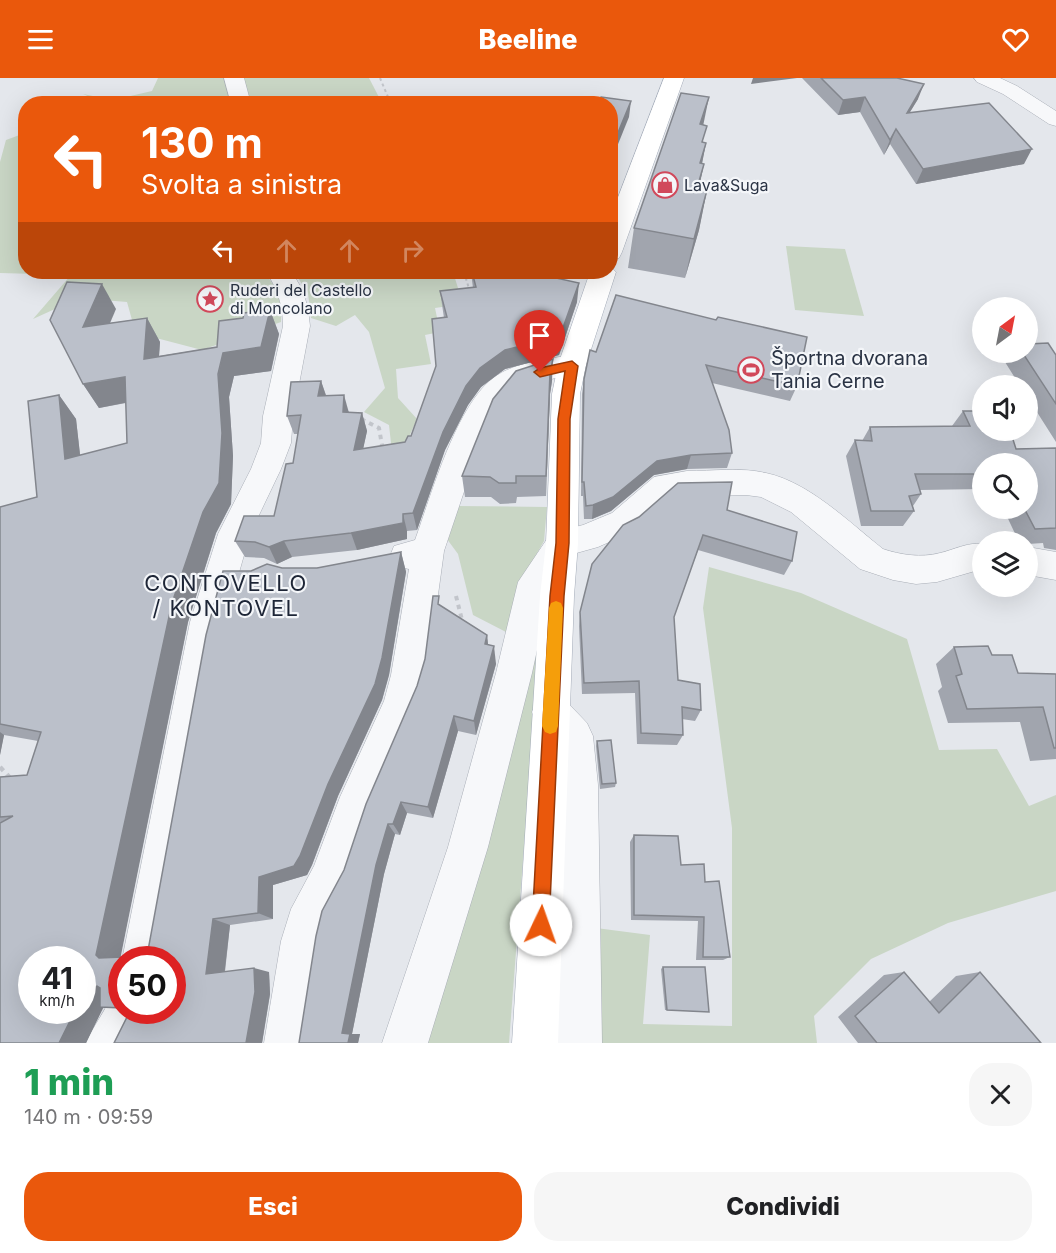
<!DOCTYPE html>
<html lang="it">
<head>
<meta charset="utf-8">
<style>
  body { margin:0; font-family:Inter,sans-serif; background:#f6f6f6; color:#202124; height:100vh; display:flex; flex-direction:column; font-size:22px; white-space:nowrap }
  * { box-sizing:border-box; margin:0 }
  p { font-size:20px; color:#757577 }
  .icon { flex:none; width:33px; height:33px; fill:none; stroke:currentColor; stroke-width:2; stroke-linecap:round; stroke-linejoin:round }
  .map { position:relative; height:965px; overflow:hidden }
  .side { display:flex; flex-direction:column; background:#fff; flex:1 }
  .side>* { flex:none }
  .hud { position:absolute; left:18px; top:18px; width:600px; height:183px; border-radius:24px; box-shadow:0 6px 24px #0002; background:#ea580c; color:#fff; overflow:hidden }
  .needle { width:39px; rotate:32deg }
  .fabs { position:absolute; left:972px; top:219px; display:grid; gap:12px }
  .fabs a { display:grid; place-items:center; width:66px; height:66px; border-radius:50%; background:#fff; box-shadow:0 6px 24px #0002; font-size:30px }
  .speed { position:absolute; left:18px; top:868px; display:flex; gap:12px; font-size:30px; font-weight:700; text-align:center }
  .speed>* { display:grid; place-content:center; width:78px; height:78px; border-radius:50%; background:#fff; box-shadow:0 6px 24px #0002; line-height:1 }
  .speed small { font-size:15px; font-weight:400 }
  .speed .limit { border:9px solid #d22; background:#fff; color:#111 }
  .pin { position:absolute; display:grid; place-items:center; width:51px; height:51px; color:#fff; margin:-62px -26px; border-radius:50% 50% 50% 0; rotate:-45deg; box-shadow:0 0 6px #0007 }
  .pin .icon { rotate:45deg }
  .me { position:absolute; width:66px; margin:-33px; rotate:3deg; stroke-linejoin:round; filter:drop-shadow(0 0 4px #0008) }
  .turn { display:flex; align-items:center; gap:21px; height:126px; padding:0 24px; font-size:27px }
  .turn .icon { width:78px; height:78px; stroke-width:2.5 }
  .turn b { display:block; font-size:42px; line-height:51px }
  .lanes { display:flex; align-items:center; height:57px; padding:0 24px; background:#0003; justify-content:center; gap:30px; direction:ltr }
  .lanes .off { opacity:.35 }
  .round { display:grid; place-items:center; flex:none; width:63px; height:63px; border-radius:24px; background:#f6f6f6 }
  .overview { display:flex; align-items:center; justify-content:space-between; height:102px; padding:0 24px }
  h1 { font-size:36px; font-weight:800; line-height:45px; color:#1e9e55 }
  .action { display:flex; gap:12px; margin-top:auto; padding:12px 24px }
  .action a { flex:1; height:69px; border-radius:24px; background:#ea580c; color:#fff; font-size:24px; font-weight:800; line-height:69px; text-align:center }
  .action a+a { background:#f6f6f6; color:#202124 }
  header { display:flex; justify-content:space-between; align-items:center; height:78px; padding:0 24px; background:#ea580c; color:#fff; font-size:27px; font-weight:800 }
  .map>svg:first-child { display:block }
  .green { fill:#c9d6c5 }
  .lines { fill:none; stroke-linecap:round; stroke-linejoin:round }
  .minor-casing { stroke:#a9aeb7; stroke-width:1 }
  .major-casing { stroke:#a3abb8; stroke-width:1 }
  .path-far2 { stroke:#c2c5cb; stroke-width:2; stroke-dasharray:3 3; stroke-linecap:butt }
  .path-far1 { stroke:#c2c5cb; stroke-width:4; stroke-dasharray:4.5 4.5; stroke-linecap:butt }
  .path { stroke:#c2c5cb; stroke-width:4.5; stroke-dasharray:5 5; stroke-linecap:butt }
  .minor { fill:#f7f8fa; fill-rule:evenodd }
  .major { fill:#fff; fill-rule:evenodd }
  .wall { fill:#a1a5ae }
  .shaded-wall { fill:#83868d }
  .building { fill:#bbc0ca; stroke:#83868d; stroke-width:1.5 }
  .route { fill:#ea580c; stroke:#983908; stroke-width:1.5 }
  .slow { fill:#f59e0b }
  .labels { text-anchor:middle; stroke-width:4.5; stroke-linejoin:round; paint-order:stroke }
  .far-poi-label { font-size:16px; fill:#2b3445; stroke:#f4f6f9; text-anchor:start }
  .poi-label { font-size:20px; fill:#2b3445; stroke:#f4f6f9; text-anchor:start }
  .quarter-label { font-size:22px; letter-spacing:1.5px; fill:#1d2536; stroke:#f4f6f9 }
</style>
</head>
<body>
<header><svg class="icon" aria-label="menu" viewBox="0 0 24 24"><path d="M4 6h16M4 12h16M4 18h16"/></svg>Beeline<svg class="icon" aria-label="heart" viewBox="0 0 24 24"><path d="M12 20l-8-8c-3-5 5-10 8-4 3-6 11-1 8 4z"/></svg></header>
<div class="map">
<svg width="1056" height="965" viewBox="0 0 1056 965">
  <rect width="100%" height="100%" fill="#e4e7ec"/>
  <g class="green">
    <polygon points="158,0 229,0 234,25 103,25 83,16 113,22 152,13"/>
    <polygon points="241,0 369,0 382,25 248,25"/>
    <polygon points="25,55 26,194 265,194 282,221 281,244 202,272 160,261 137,260 127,224 79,220 33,241 71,197 0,195 0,84 6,62"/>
    <polygon points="786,168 845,171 864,238 795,232"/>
    <polygon points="294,194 453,194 463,226 435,230 440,254 425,257 431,286 396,291 398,320 417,341 394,392 389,347 364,334 385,310 369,254 355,237 336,248 311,240 308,215"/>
    <polygon points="456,428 547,429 544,463 522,502 506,554 473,537 458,476 444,457"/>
    <polygon points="709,489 801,515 907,561 939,672 997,671 1029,728 1056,717 1056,813 948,845 871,881 814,938 817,965 601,965 596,850 650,857 643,946 732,948 732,750 703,530"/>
    <polygon points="544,508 509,965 427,965"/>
  </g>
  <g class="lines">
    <g class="minor-casing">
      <g id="minor">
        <polygon points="224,0 244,0 251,26 231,26"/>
        <polygon points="974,0 1000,0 1017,8 1056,33 1056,48 1049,46 1003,16 977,4"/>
        <polygon points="267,194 292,194 303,213 308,231 310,248 293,338 291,365 281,391 250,456 225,544 166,882 122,882 190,544 218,456 251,391 261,365 263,338 283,248 282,231 277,213"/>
        <path d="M572 277 582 280 586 287 582 294 534 305 515 313 502 327 492 342 474 384 444 473 427 597 420 623 372 737 351 800 331 839 325 863 310 965H264L281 863 291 831 314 788 340 719 384 623 391 597 409 491 394 488 390 478 394 468 415 462C431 418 457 324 496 298 517 284 548 281 572 277Z"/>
        <path d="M687 393C713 393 741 389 766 395 809 404 850 445 883 471 901 477 921 480 940 475 953 472 968 464 982 466V494L975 493 937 504 916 506 893 502 860 491 791 434 761 419 746 417 673 419 634 453 598 469 573 476 551 508 532 595 488 769 428 965H382L448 769 496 595 518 504 551 455 583 447 612 435 654 399Z"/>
        <polygon points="1028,469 1056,474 1056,502 1028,497"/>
        <polygon points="551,616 564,621 587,645 593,658 598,707 602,965 556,965 558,707 556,666 538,647 532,634 538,621"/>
        <path d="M122 913V933H151L136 965H86C93 948 105 934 112 917Z"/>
      </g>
    </g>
    <g class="major-casing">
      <g id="major">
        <polygon points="664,0 684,0 622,174 619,180 610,182 610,140"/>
        <polygon points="610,188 616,194 586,287 580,316 578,465 574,518 558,965 512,965 540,518 546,465 552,316 558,287 590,194 610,194"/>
      </g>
    </g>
    <g class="path-far2">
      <polyline points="380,0 391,26"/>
      <polyline points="464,194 470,214"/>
    </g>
    <g class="path-far1">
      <polyline points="361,341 379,350 383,373"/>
      <polyline points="456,518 463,546"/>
    </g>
    <polyline class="path" points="0,689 12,702"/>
    <use href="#minor" class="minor"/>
    <use href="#major" class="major"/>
  </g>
  <g class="wall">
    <polygon points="802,0 897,0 918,21 910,34 1024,86 916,106 890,66 884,77 860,34 838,37"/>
    <polygon points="703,47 703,64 706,65 702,86 704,86 699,110 707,112 699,152 685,200 628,190 634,150"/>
    <polygon points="471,194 535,194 535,195 577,224 559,277 505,291 481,309 468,327 445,372 417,452 407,453 407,461 357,472 292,479 277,486 264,480 245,479 235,463 274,438 293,385 298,356 294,356 287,338 321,303 326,317 349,334 362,335 367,353 363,371 405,364 411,358 436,288 444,240 440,213 473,210"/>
    <polygon points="616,217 797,308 790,323 712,305 732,375 727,390 687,391 654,397 611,433 592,441 584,441 583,418 581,418 582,316 584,301 596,274"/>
    <polygon points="116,231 110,245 147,240 160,264 159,278 217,269 243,240 270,232 279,256 271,293 234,298 229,319 233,378 231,426 216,455 188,544 120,879 147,878 251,493 282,490 317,490 401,474 406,494 389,597 382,622 338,718 312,787 307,797 273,807 273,841 230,847 225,894 269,894 270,916 262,965 114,965 172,933 103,929 86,965 0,965 0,699 27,697 38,663 4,657 0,677 0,429 37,419 59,317 76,341 80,377 127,365 126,325 99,330 83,306"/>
    <polygon points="1012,274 1056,277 1056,364 1028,320 1028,308 1020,308 1005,284"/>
    <polygon points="552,303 550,316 546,418 517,419 516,425 500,426 491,419 465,419 462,398"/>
    <polygon points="963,333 1016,371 1056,370 1056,472 1044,470 1043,465 1028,466 1028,464 1019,464 1003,430 1028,430 1028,386 982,386 982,411 920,412 921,416 913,428 914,433 903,448 861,448 846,378 855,362 862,363 870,349 952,348"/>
    <polygon points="727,432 792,483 784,497 698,472 674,539 678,602 701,632 695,643 682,641 683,657 677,667 637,666 635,615 582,616 579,548 580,534"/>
    <polygon points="441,528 487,557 488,567 496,586 476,657 458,653 433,740 407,735 400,757 395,756 384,796 352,956 360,956 358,965 299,965 344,792 417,608"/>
    <polygon points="954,569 992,577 1018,595 1056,596 1056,681 1030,683 1020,644 948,645 938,613 942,609 936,586"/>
    <polygon points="597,663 616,705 615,709 600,711 596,668"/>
    <polygon points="634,757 681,787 705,804 730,879 723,882 696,882 698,843 631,842 630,764"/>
    <polygon points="663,889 709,934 665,932 661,891"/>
    <polygon points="904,894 929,924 956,898 980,894 1041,965 858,965 838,939 884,897"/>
  </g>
  <g class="shaded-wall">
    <polygon points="753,0 797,0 751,6"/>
    <polygon points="924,6 918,21 900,50 907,35"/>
    <polygon points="709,19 701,58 700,46"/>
    <polygon points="865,19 860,34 838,37 843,22"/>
    <polygon points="631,23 629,39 610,86 610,74"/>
    <polygon points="896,51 890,66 884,77 890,62"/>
    <polygon points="706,65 698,105 700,85"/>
    <polygon points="1032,71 1024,86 916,106 923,91"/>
    <polygon points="704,86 695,126 697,110"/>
    <polygon points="707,112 699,152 685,200 694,161"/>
    <polygon points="579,205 577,224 559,277 505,291 481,309 468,327 445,372 417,452 413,435 443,354 466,308 480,290"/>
    <polygon points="102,206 116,231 98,273 83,249"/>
    <polygon points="270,232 279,256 271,293 234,298 229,319 233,378 231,426 216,455 188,544 120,882 99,880 96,877 223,275"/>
    <polygon points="147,240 160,264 157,305 144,281"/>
    <polygon points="553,281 552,303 550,316 546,418 550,294"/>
    <polygon points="125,299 139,322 99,330 83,306"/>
    <polygon points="321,303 327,321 318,318"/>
    <polygon points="59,317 76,341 83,403 65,381"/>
    <polygon points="344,317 349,335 343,334"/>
    <polygon points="362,335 367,353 359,390 354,372"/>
    <polygon points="691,377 687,391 654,397 611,433 592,441 593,427 657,383"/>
    <polygon points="403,436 407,453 407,461 357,472 351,455"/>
    <polygon points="284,463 292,479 277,486 269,469"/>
    <polygon points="401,474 406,494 389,597 382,622 338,718 312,787 307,797 273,807 273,841 258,835 259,799"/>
    <polygon points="487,557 489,575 485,566"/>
    <polygon points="494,568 496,586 476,657 474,643"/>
    <polygon points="454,638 458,653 433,740 428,729"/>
    <polygon points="0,654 4,657 0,677"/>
    <polygon points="401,724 407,735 400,757 393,746"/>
    <polygon points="388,746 395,756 384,796 352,956 342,955 376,787"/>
    <polygon points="213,841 230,847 224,899 206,896"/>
    <polygon points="254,890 269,894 270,916 262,965 246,965"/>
    <polygon points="97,908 110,916 86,965 59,965 75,933 82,933 82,919 85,914"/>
    <polygon points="350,956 360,956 358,965 348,965"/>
  </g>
  <g class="building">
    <polygon points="821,0 897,0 924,6 907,35 989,25 1032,71 923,91 896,51 890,62 865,19 843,22"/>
    <polygon points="681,15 709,19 700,46 707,48 702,64 706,65 700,85 704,86 697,110 707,112 694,161 634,150"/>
    <polygon points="601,19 631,23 610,74 610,26 597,26"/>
    <polygon points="472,194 533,194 533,195 579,205 560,258 505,272 480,290 466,308 443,354 413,435 403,436 403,445 351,455 284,463 269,469 255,464 235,463 244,438 274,438 286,386 293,385 301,337 287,338 291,304 321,303 318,318 344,317 343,334 362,335 354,372 405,364 408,358 411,358 436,288 432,241 447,239 440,213 476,209"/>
    <polygon points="67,204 102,206 83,249 147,240 144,281 217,269 219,243 243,240 244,235 270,232 261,269 223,275 218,296 222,355 219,405 203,434 172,525 96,877 99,880 147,878 206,557 223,493 251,493 267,486 282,490 317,490 401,474 382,580 375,606 328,706 300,778 294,788 259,799 258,835 213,841 206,896 254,890 255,914 246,965 114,965 130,933 172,933 172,882 122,882 122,930 100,929 100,910 97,908 85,914 82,919 82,882 32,882 32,933 75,933 59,965 0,965 0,745 13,738 0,739 0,699 27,697 41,654 0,646 0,429 37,419 28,323 59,317 65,381 127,365 125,299 83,306 50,242"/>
    <polygon points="616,217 716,242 718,239 807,259 797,308 706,287 729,352 732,375 691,377 657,383 613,419 593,427 586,428 584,404 582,404 584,301 590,272 596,274"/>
    <polygon points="1048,265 1056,277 1056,326 1022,274 1028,274 1028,266"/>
    <polygon points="553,281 550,294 546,398 516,398 516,405 499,405 490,399 462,398 493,321 516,293"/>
    <polygon points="963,333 982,333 982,352 1010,352 1016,371 1056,370 1056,450 1035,451 1024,430 1028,430 1028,386 982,386 982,396 915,396 921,416 909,418 914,433 871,433 855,362 872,363 870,349 970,348"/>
    <polygon points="732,404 727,432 797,454 792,483 703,457 674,539 678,602 700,606 701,632 682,629 683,657 641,655 639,603 584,605 580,534 592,486 623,447 639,439 678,405"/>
    <polygon points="433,518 439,518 438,526 487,557 485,566 494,568 474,643 454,638 428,729 401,724 393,746 388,746 376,787 342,955 350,956 348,965 299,965 316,858 322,833 344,792 366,726 417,608 425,581"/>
    <polygon points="988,568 992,577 1012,577 1018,595 1056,596 1056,670 1054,670 1043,629 967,631 956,598 962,596 954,569"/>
    <polygon points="611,662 616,705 602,706 597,663"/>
    <polygon points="634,757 678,758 681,787 704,786 705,804 719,803 730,879 703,879 704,839 634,837"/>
    <polygon points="663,889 705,889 709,934 667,932"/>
    <polygon points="904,894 939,935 980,894 1041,965 877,965 855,938"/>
  </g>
  <polygon class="route" points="572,283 578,288 570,341 569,465 564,518 549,847 547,853 541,856 534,853 532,847 550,518 556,465 558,341 565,293 540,299 534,294 540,290"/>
  <polygon class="slow" points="556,523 561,525 563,530 558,648 556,654 550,656 545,654 542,648 549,530 551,525"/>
  <defs>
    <g id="shop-ring" transform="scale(1.35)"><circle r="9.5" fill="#f4f6f9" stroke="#d1495b" stroke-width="1.5"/><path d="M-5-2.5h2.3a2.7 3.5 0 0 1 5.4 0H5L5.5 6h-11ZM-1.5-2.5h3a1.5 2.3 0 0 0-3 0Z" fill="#d1495b"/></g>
    <g id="sight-ring" transform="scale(1.35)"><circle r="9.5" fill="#f4f6f9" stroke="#d1495b" stroke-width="1.5"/><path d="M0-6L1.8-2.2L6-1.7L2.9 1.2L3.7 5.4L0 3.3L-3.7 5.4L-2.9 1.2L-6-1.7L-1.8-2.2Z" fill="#d1495b"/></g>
    <g id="stadium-ring" transform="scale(1.35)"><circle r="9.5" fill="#f4f6f9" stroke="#d1495b" stroke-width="1.5"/><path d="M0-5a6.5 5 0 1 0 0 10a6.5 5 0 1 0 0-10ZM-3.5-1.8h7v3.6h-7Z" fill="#d1495b"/></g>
  </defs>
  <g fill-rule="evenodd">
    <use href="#shop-ring" x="665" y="107"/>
    <use href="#sight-ring" x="210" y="221"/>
    <use href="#stadium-ring" x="751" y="292"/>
  </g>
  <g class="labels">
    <g class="far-poi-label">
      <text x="684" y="113">Lava&amp;Suga</text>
      <text x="230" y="218">Ruderi del Castello<tspan x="230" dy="18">di Moncolano</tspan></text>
    </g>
    <g class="poi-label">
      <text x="771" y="287">Športna dvorana<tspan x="771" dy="23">Tania Cerne</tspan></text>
    </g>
    <g class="quarter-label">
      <text x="226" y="513">CONTOVELLO<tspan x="226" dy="25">/ KONTOVEL</tspan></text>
    </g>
  </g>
</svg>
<div class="fabs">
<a><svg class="needle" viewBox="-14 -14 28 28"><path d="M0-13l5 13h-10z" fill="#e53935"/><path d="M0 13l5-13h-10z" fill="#757577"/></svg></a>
<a><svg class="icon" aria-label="sound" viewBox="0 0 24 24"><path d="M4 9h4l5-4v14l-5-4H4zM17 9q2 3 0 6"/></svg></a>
<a><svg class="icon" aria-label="search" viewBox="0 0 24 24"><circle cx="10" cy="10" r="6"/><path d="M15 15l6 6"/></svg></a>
<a><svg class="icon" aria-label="layers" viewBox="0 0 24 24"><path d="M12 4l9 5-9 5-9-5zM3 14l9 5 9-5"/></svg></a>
</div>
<div class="speed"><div>41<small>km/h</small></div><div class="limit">50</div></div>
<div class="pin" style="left:540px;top:294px;background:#d93025"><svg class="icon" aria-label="arrive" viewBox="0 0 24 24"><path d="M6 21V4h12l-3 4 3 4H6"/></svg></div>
<svg class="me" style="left:541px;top:847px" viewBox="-20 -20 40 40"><circle r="19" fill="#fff"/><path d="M0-13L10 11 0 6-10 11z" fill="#ea580c"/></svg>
<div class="hud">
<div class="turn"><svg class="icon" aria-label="left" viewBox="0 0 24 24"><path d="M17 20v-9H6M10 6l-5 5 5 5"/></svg><div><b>130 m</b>Svolta a sinistra</div></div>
<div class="lanes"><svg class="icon" aria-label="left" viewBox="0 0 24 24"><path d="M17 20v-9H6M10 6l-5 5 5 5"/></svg><svg class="icon off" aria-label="ahead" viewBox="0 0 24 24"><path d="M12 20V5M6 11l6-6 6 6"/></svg><svg class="icon off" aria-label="ahead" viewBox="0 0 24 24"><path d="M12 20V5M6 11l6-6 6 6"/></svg><svg class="icon off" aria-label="right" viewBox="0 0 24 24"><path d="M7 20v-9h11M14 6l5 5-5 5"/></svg></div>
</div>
</div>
<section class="side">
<div class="overview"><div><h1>1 min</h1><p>140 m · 09:59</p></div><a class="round"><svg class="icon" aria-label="close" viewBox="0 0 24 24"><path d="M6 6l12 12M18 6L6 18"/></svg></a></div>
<div class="action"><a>Esci</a><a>Condividi</a></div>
</section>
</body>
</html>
